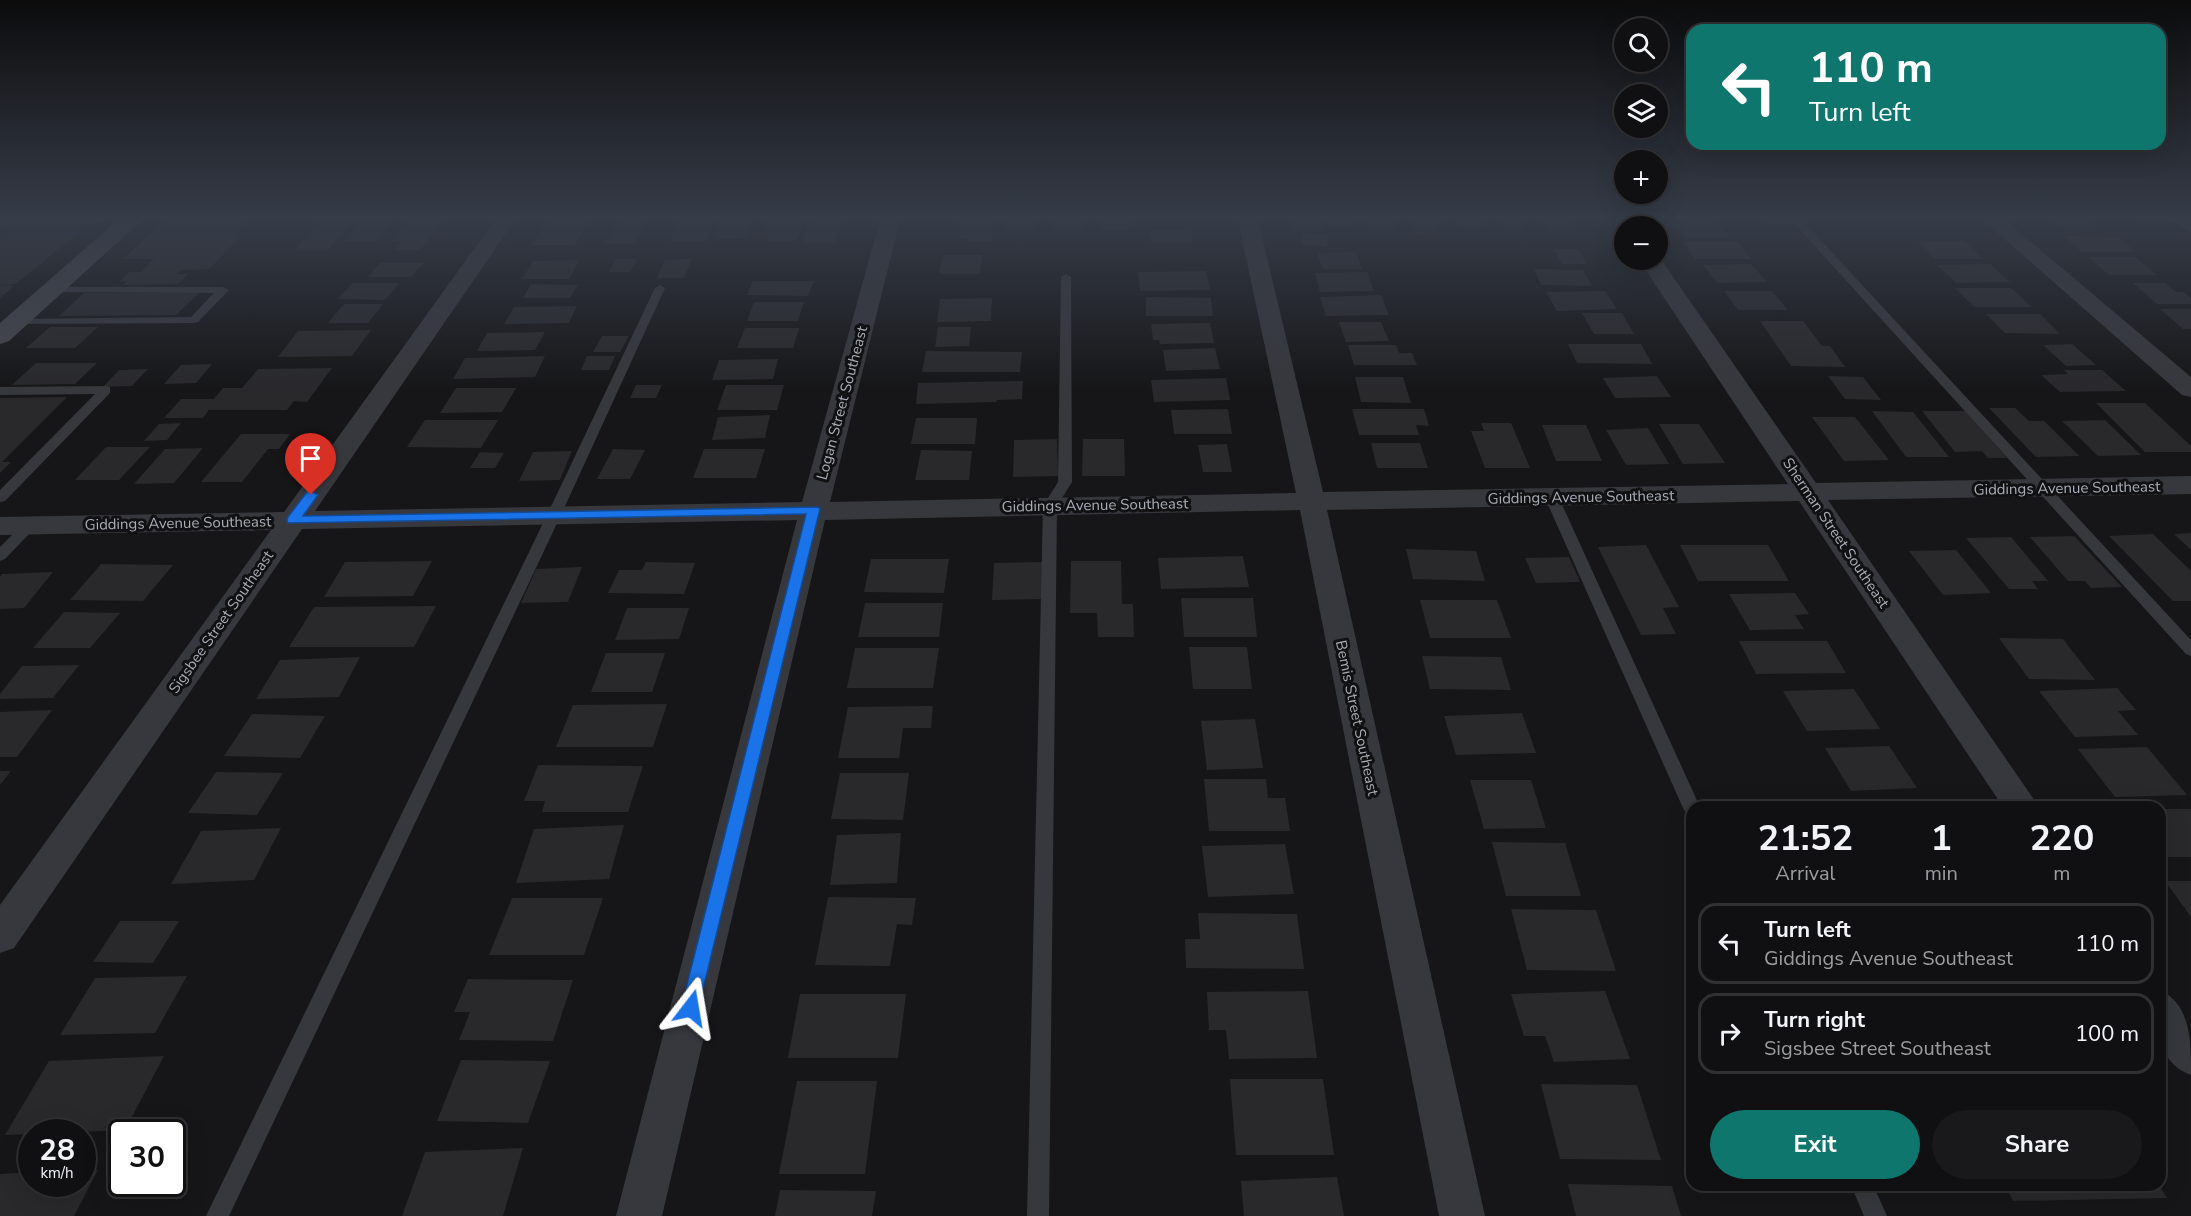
<!DOCTYPE html>
<html lang="en">
<head>
<meta charset="utf-8">
<style>
  body { margin:0; font-family:"Nunito Sans",sans-serif; background:#19191b; color:#f1f3f6; height:100vh; display:flex; flex-direction:column; font-size:22px; white-space:nowrap }
  * { box-sizing:border-box; margin:0 }
  p { font-size:20px; color:#9c9d9f }
  .icon { flex:none; width:33px; height:33px; fill:none; stroke:currentColor; stroke-width:2; stroke-linecap:round; stroke-linejoin:round }
  .map { position:relative; flex:1; overflow:hidden }
  .side { position:absolute; left:1686px; top:801px; width:480px; height:390px; display:flex; flex-direction:column; background:#101012; border-radius:18px; box-shadow:0 6px 24px #0002,0 0 0 2px #303032 }
  .side>* { flex:none }
  .top-card { position:absolute; left:1686px; top:24px; width:480px; height:126px; border-radius:18px; box-shadow:0 6px 24px #0002,0 0 0 2px #303032; background:#0f766e; color:#fff; overflow:hidden }
  .fabs { position:absolute; left:1614px; top:18px; display:grid; gap:12px }
  .fabs a { display:grid; place-items:center; width:54px; height:54px; border-radius:50%; background:#101012; box-shadow:0 6px 24px #0002,0 0 0 2px #303032; font-size:30px }
  .speed { position:absolute; left:18px; top:1119px; display:flex; gap:12px; font-size:30px; font-weight:700; text-align:center }
  .speed>* { display:grid; place-content:center; width:78px; height:78px; border-radius:50%; background:#101012; box-shadow:0 6px 24px #0002,0 0 0 2px #303032; line-height:1 }
  .speed small { font-size:15px; font-weight:400 }
  .speed .limit { border:3px solid #111; border-radius:9px; background:#fff; color:#111 }
  .pin { position:absolute; display:grid; place-items:center; width:51px; height:51px; color:#fff; margin:-62px -26px; border-radius:50% 50% 50% 0; rotate:-45deg; box-shadow:0 0 6px #0007 }
  .pin .icon { rotate:45deg }
  .me { position:absolute; width:66px; margin:-33px; rotate:14deg; stroke-linejoin:round; filter:drop-shadow(0 0 4px #0008) }
  .turn { display:flex; align-items:center; gap:21px; height:126px; padding:0 24px; font-size:27px }
  .turn .icon { width:78px; height:78px; stroke-width:2.5 }
  .turn b { display:block; font-size:42px; line-height:51px }
  .eta { display:flex; justify-content:space-evenly; align-items:center; height:102px; text-align:center }
  .eta b { font-size:36px; font-weight:700; line-height:42px }
  .primary-button { display:flex; gap:12px; margin-top:auto; padding:12px 24px }
  .primary-button a { flex:1; height:69px; border-radius:36px; background:#0f766e; color:#fff; font-size:24px; font-weight:700; line-height:69px; text-align:center }
  .primary-button a+a { background:#19191b; color:#f1f3f6 }
  ul { padding:0; list-style:none }
  li { display:flex; align-items:center; gap:18px; height:81px; margin:0 12px 9px; padding:0 12px; border:3px solid #303032; border-radius:18px }
  li div { flex:1 }
  li b { display:block; font-size:22px }
  li em { font-style:normal }
  .map>svg:first-child { display:block }
  .built { fill:#222225 }
  .building { fill:#29292c }
  .lines { fill:none; stroke-linecap:round; stroke-linejoin:round }
  .service { fill:#37383d; fill-rule:evenodd }
  .minor { fill:#37383d; fill-rule:evenodd }
  .secondary { fill:#45474d; fill-rule:evenodd }
  .route { fill:#1a73e8; stroke:#114b97; stroke-width:1.5 }
  .labels { text-anchor:middle; stroke-width:6; stroke-linejoin:round; paint-order:stroke }
  .street-label { font-size:15px; fill:#a9adb7; stroke:#111113 }
</style>
</head>
<body>
<div class="map">
<svg width="2191" height="1216" viewBox="0 0 2191 1216">
  <rect width="100%" height="100%" fill="#161618"/>
  <polygon class="built" points="0,220 91,220 0,295"/>
  <g class="building">
    <polygon points="165,220 198,221 250,220 235,235 242,235 209,269 182,270 177,274 188,274 178,284 123,285 127,281 119,282 129,272 141,272 154,259 123,259"/>
    <polygon points="590,220 575,245 531,245 548,221"/>
    <polygon points="619,220 649,220 635,244 604,244"/>
    <polygon points="679,220 714,220 707,241 670,242"/>
    <polygon points="721,220 753,220 747,238 714,239"/>
    <polygon points="768,220 804,220 796,241 767,241 770,234 763,234"/>
    <polygon points="810,220 842,220 834,243 802,243"/>
    <polygon points="960,220 993,220 992,242 969,242 969,239 959,239"/>
    <polygon points="1004,220 1037,220 1036,231 1003,231"/>
    <polygon points="1054,220 1083,220 1083,232 1053,231"/>
    <rect x="1101" y="220" width="33" height="10"/>
    <polygon points="1290,220 1320,220 1323,232 1292,232"/>
    <polygon points="1324,220 1352,220 1355,226 1327,226"/>
    <polygon points="1366,220 1393,220 1398,231 1371,231"/>
    <polygon points="1409,220 1446,220 1448,225 1434,225 1439,233 1416,234"/>
    <polygon points="1455,220 1483,220 1487,229 1459,229"/>
    <polygon points="1498,220 1526,220 1528,223 1522,223 1527,231 1504,231"/>
    <polygon points="1541,220 1572,220 1579,232 1548,232"/>
    <polygon points="1715,220 1729,237 1686,238 1672,221"/>
    <polygon points="1762,220 1790,220 1793,224 1765,224"/>
    <polygon points="2052,220 2085,220 2098,230 2066,231"/>
    <polygon points="2135,220 2169,220 2172,222 2140,223"/>
    <polygon points="408,221 443,221 420,250 395,250 402,242 390,241"/>
    <polygon points="319,222 352,222 328,250 294,251"/>
    <polygon points="391,222 377,241 343,241 359,223"/>
    <polygon points="1151,229 1191,229 1192,243 1151,243"/>
    <polygon points="12,233 78,233 16,284 0,284 0,242"/>
    <polygon points="1302,233 1328,235 1327,247 1301,244"/>
    <polygon points="2064,236 2118,237 2136,252 2082,252"/>
    <polygon points="1964,241 1983,259 1935,259 1917,242"/>
    <polygon points="1683,242 1738,242 1751,259 1695,259"/>
    <polygon points="1553,249 1578,249 1587,264 1562,264"/>
    <polygon points="1356,252 1362,269 1323,269 1317,253"/>
    <polygon points="943,255 982,255 980,274 939,274"/>
    <polygon points="2088,257 2135,257 2157,275 2109,275"/>
    <polygon points="616,259 637,259 630,272 609,272"/>
    <polygon points="692,259 684,278 657,278 665,260"/>
    <polygon points="579,260 569,279 522,279 533,261"/>
    <polygon points="380,263 423,263 411,277 368,277"/>
    <polygon points="1751,264 1767,282 1717,283 1703,265"/>
    <polygon points="1990,264 2010,282 1956,283 1937,265"/>
    <polygon points="1534,269 1583,270 1592,286 1541,285"/>
    <polygon points="1206,271 1210,290 1140,291 1138,272"/>
    <polygon points="1367,272 1374,291 1320,292 1315,273"/>
    <polygon points="753,281 814,281 808,296 747,295"/>
    <polygon points="352,283 399,283 385,300 338,299"/>
    <polygon points="2133,283 2165,283 2176,292 2183,292 2191,298 2191,304 2157,304"/>
    <polygon points="531,284 578,285 570,298 523,298"/>
    <polygon points="0,286 14,286 0,298"/>
    <polygon points="1955,288 2011,288 2032,307 1974,307"/>
    <polygon points="1605,291 1617,309 1557,311 1546,292"/>
    <polygon points="1724,291 1772,291 1788,310 1738,310"/>
    <polygon points="84,293 199,293 176,315 59,316"/>
    <polygon points="1381,295 1389,315 1326,316 1320,297"/>
    <polygon points="1146,297 1211,298 1213,316 1146,316"/>
    <polygon points="992,298 991,321 937,322 940,299"/>
    <polygon points="754,302 804,302 798,321 747,321"/>
    <polygon points="344,304 383,304 368,323 328,323"/>
    <polygon points="577,306 569,323 504,324 514,307"/>
    <polygon points="2160,309 2191,309 2191,329 2183,329"/>
    <polygon points="1582,313 1622,313 1634,334 1594,334"/>
    <polygon points="1986,314 2040,314 2060,334 2005,333"/>
    <polygon points="1760,321 1803,321 1822,346 1830,346 1845,367 1791,366"/>
    <polygon points="1339,322 1381,322 1389,341 1346,342"/>
    <polygon points="1210,323 1214,343 1160,344 1159,340 1153,340 1151,324"/>
    <polygon points="50,327 98,327 75,348 26,348"/>
    <polygon points="938,327 971,327 969,346 935,347"/>
    <polygon points="745,328 799,328 793,348 737,348"/>
    <polygon points="371,330 352,356 278,357 298,331"/>
    <polygon points="545,332 535,350 477,351 487,333"/>
    <polygon points="602,336 629,336 620,352 593,352"/>
    <polygon points="1568,344 1641,344 1652,364 1577,363"/>
    <polygon points="2072,344 2096,365 2066,366 2043,345"/>
    <polygon points="1348,345 1396,345 1399,353 1412,353 1417,365 1354,365"/>
    <polygon points="1215,348 1220,369 1166,371 1163,350"/>
    <polygon points="926,351 1022,352 1020,372 922,372"/>
    <polygon points="545,356 535,377 453,379 465,358"/>
    <polygon points="587,356 615,356 609,370 581,370"/>
    <polygon points="778,359 773,379 712,380 719,360"/>
    <polygon points="36,363 97,363 75,384 12,385"/>
    <polygon points="212,364 196,383 164,384 181,365"/>
    <polygon points="332,368 307,402 294,401 287,410 209,410 203,418 164,418 181,399 214,399 223,388 242,388 258,369"/>
    <polygon points="148,369 132,386 103,387 119,370"/>
    <polygon points="2064,370 2102,370 2126,391 2060,392 2041,375 2068,374"/>
    <polygon points="1657,376 1671,397 1615,398 1603,378"/>
    <polygon points="1828,376 1863,377 1881,400 1845,399"/>
    <polygon points="1355,377 1403,377 1411,403 1361,402"/>
    <polygon points="1226,378 1230,400 1154,402 1151,380"/>
    <polygon points="1023,381 1022,399 997,400 996,402 916,404 918,383"/>
    <polygon points="636,385 662,385 656,398 630,398"/>
    <polygon points="726,385 784,385 777,410 717,410"/>
    <polygon points="456,388 516,388 502,412 440,413"/>
    <polygon points="67,397 2,462 11,462 0,473 0,398"/>
    <polygon points="2096,403 2145,403 2191,446 2191,452 2145,452"/>
    <polygon points="1989,408 2015,408 2029,421 2044,421 2079,456 2036,457"/>
    <polygon points="1228,409 1232,434 1174,434 1171,410"/>
    <polygon points="1352,409 1424,409 1429,426 1416,425 1419,435 1359,435"/>
    <polygon points="1872,411 1913,412 1949,457 1906,457"/>
    <polygon points="1922,411 1966,411 2007,458 1988,458 1982,451 1955,452"/>
    <polygon points="770,415 765,438 712,440 718,417"/>
    <polygon points="1812,417 1855,417 1889,460 1844,461"/>
    <polygon points="916,418 977,418 975,444 911,444"/>
    <polygon points="425,420 498,420 481,448 407,447"/>
    <polygon points="2105,420 2141,455 2098,456 2062,421"/>
    <polygon points="181,423 167,440 144,441 159,424"/>
    <polygon points="1481,423 1511,423 1530,468 1485,468 1471,431 1484,431"/>
    <polygon points="1659,424 1699,424 1725,463 1683,464"/>
    <polygon points="1542,425 1586,425 1602,461 1556,461"/>
    <polygon points="1648,428 1669,464 1626,465 1606,430"/>
    <polygon points="241,434 290,434 279,449 268,449 242,482 201,482"/>
    <polygon points="1057,439 1058,476 1013,477 1014,440"/>
    <polygon points="1083,439 1124,439 1125,476 1082,476"/>
    <polygon points="1371,443 1420,443 1428,468 1377,468"/>
    <polygon points="1227,444 1232,472 1203,472 1198,445"/>
    <polygon points="106,447 150,447 119,480 75,480"/>
    <polygon points="203,448 174,483 134,484 165,449"/>
    <polygon points="613,449 645,450 630,479 597,479"/>
    <polygon points="704,449 765,449 756,478 693,478"/>
    <polygon points="921,450 972,451 969,480 915,480"/>
    <polygon points="572,451 560,480 519,481 533,452"/>
    <polygon points="480,452 504,453 495,468 470,468"/>
    <polygon points="2191,533 2191,550 2174,534"/>
    <polygon points="2153,534 2191,571 2191,601 2173,601 2109,536"/>
    <polygon points="2074,536 2122,587 2091,588 2085,581 2068,581 2030,537"/>
    <polygon points="2011,537 2048,581 2032,581 2038,589 2009,589 1966,538"/>
    <polygon points="1646,545 1679,607 1663,608 1676,634 1641,635 1598,547"/>
    <polygon points="1680,545 1768,545 1789,581 1698,581"/>
    <polygon points="1406,549 1476,551 1485,581 1413,579"/>
    <polygon points="1956,550 1991,593 1943,595 1909,551"/>
    <polygon points="1243,556 1249,587 1161,589 1158,558"/>
    <polygon points="1569,557 1580,582 1536,583 1525,558"/>
    <polygon points="871,559 949,559 944,593 864,592"/>
    <polygon points="432,561 413,596 324,597 345,562"/>
    <polygon points="1071,561 1121,561 1122,604 1133,604 1134,637 1098,637 1097,613 1070,613"/>
    <polygon points="646,562 695,563 684,594 608,593 619,570 642,570"/>
    <polygon points="1044,562 1044,599 992,600 994,563"/>
    <polygon points="101,564 173,565 143,601 70,600"/>
    <polygon points="582,567 568,602 521,603 536,569"/>
    <polygon points="53,572 24,608 0,609 0,577 2,574"/>
    <polygon points="1795,593 1809,614 1795,615 1804,629 1750,630 1729,594"/>
    <polygon points="1181,598 1253,598 1257,637 1184,637"/>
    <polygon points="1420,600 1497,600 1511,638 1430,638"/>
    <polygon points="865,603 943,603 939,637 858,637"/>
    <polygon points="436,606 414,647 289,647 314,607"/>
    <polygon points="627,608 689,608 679,639 615,640"/>
    <polygon points="64,612 120,613 90,648 33,648"/>
    <polygon points="1999,638 2063,639 2095,680 2029,679"/>
    <polygon points="1739,641 1827,641 1846,673 1756,674"/>
    <polygon points="1189,647 1247,647 1252,689 1193,689"/>
    <polygon points="855,648 939,648 933,688 847,688"/>
    <polygon points="606,653 665,653 652,692 591,692"/>
    <polygon points="1422,656 1501,657 1511,690 1430,689"/>
    <polygon points="360,657 339,697 256,699 280,660"/>
    <polygon points="79,665 53,698 0,699 0,694 22,666"/>
    <polygon points="2117,688 2136,710 2118,711 2138,735 2075,737 2039,691"/>
    <polygon points="1854,689 1880,729 1807,731 1783,691"/>
    <polygon points="667,704 653,747 556,747 573,705"/>
    <polygon points="933,706 931,728 903,728 899,758 838,758 848,707"/>
    <polygon points="52,710 17,757 0,757 0,712"/>
    <polygon points="1522,713 1536,753 1456,755 1444,716"/>
    <polygon points="252,714 325,716 300,758 224,756"/>
    <polygon points="1255,719 1263,768 1207,770 1201,721"/>
    <polygon points="1889,746 1917,788 1851,791 1825,748"/>
    <polygon points="2147,747 2187,795 2115,797 2078,749"/>
    <polygon points="538,765 643,766 628,812 542,812 545,801 524,801"/>
    <polygon points="0,771 11,771 0,785"/>
    <polygon points="216,772 283,773 257,815 188,813"/>
    <polygon points="840,773 909,773 903,820 831,819"/>
    <polygon points="1204,779 1266,779 1268,798 1285,798 1290,831 1209,831"/>
    <polygon points="1470,780 1531,780 1546,828 1484,829"/>
    <rect x="2160" y="809" width="31" height="48"/>
    <polygon points="624,825 609,879 516,883 534,829"/>
    <polygon points="281,828 254,880 171,884 201,831"/>
    <polygon points="901,833 897,883 830,885 837,835"/>
    <polygon points="1492,842 1565,843 1581,896 1506,896"/>
    <polygon points="1285,844 1294,894 1208,897 1202,846"/>
    <polygon points="2165,881 2191,881 2191,917"/>
    <polygon points="828,897 916,898 912,925 897,924 890,966 815,965"/>
    <polygon points="512,898 603,898 584,955 489,955"/>
    <polygon points="1511,909 1596,910 1616,971 1527,970"/>
    <polygon points="1198,913 1297,914 1304,969 1186,968 1185,939 1200,939"/>
    <polygon points="120,921 179,921 153,963 93,962"/>
    <polygon points="187,976 155,1033 60,1035 95,978"/>
    <polygon points="468,979 573,980 553,1041 459,1040 470,1012 454,1012"/>
    <polygon points="1308,991 1317,1058 1229,1059 1226,1030 1209,1030 1207,992"/>
    <polygon points="1605,991 1630,1059 1554,1062 1545,1036 1524,1036 1511,994"/>
    <polygon points="800,994 906,994 898,1058 788,1058"/>
    <polygon points="164,1056 125,1130 5,1135 49,1061"/>
    <polygon points="461,1060 550,1061 528,1123 437,1121"/>
    <polygon points="1230,1079 1323,1079 1334,1155 1236,1155"/>
    <polygon points="797,1081 877,1081 865,1174 779,1174"/>
    <polygon points="1541,1084 1637,1085 1661,1160 1560,1159"/>
    <polygon points="523,1148 503,1216 402,1216 425,1152"/>
    <polygon points="98,1170 74,1216 0,1216 0,1174 32,1172 32,1184 82,1184 82,1171"/>
    <polygon points="1337,1177 1344,1216 1244,1216 1241,1181"/>
    <polygon points="1568,1184 1672,1186 1681,1216 1576,1216"/>
    <polygon points="2005,1185 2159,1185 2167,1198 2013,1201"/>
    <polygon points="780,1190 876,1191 872,1216 775,1216"/>
  </g>
  <g class="lines">
    <g class="service">
      <polygon points="13,220 107,220 102,223 27,224 0,228 0,222"/>
      <polygon points="1791,220 1802,220 2191,640 2191,656 2186,654"/>
      <polygon points="2172,220 2184,220 2191,225 2191,233"/>
      <polygon points="1066,274 1071,277 1072,482 1057,506 1049,1216 1027,1216 1043,506 1058,482 1061,277"/>
      <polygon points="660,285 665,288 561,515 229,1216 206,1216 547,515 655,288"/>
      <polygon points="52,287 223,287 229,290 198,322 194,323 11,324 11,320 15,319 191,317 214,293 48,292 48,288"/>
      <polygon points="106,386 110,387 110,393 5,501 0,502 0,490 95,394 0,395 0,387"/>
      <polygon points="1552,494 1559,498 1700,807 1692,807 1692,815 1686,813 1683,808 1545,498"/>
      <polygon points="29,521 36,526 34,529 5,559 0,561 0,547 24,523"/>
      <polygon points="1851,1185 1873,1185 1887,1216 1864,1216"/>
    </g>
    <g class="minor">
      <polygon points="495,220 515,220 315,511 802,502 880,220 900,220 830,502 1296,493 1238,220 1258,220 1323,492 1788,484 1639,260 1658,260 1658,255 1816,483 2191,476 2191,494 1828,500 2039,807 2003,807 1799,501 1327,510 1485,1216 1439,1216 1300,510 825,520 662,1216 616,1216 797,520 302,529 14,948 0,953 0,905 271,530 0,535 0,517 284,512"/>
      <polygon points="1613,220 1633,220 1637,226 1624,226 1624,231 1620,230"/>
      <polygon points="1983,220 2005,220 2191,377 2191,397 2182,395"/>
      <path d="M2160 990C2191 1005 2191 1040 2191 1075 2153 1060 2160 1025 2160 990Z"/>
    </g>
    <polygon class="secondary" points="118,220 142,220 9,341 0,344 0,323"/>
  </g>
  <linearGradient id="sky" x2="0" y2="1"><stop stop-color="#0c0c0d"/><stop offset="0.56" stop-color="#363c48"/><stop offset="1" stop-color="#363c48" stop-opacity="0"/></linearGradient>
  <rect width="2191" height="390" fill="url(#sky)"/>
  <polygon class="route" points="311,491 318,495 303,516 818,507 820,509 697,1014 691,1016 684,1014 681,1008 806,514 288,523 287,520 288,517 307,492"/>
  <g class="labels">
    <g class="street-label">
      <text transform="translate(842 403) rotate(-75)" y="5">Logan Street Southeast</text>
      <text transform="translate(2067 488) rotate(-1)" y="5">Giddings Avenue Southeast</text>
      <text transform="translate(1581 497) rotate(-1)" y="5">Giddings Avenue Southeast</text>
      <text transform="translate(1095 505) rotate(-1)" y="5">Giddings Avenue Southeast</text>
      <text transform="translate(178 523) rotate(-1)" y="5">Giddings Avenue Southeast</text>
      <text transform="translate(1836 533) rotate(56)" y="5">Sherman Street Southeast</text>
      <text transform="translate(221 622) rotate(-55)" y="5">Sigsbee Street Southeast</text>
      <text transform="translate(1357 718) rotate(78)" y="5">Bemis Street Southeast</text>
    </g>
  </g>
</svg>
<div class="fabs">
<a><svg class="icon" aria-label="search" viewBox="0 0 24 24"><circle cx="10" cy="10" r="6"/><path d="M15 15l6 6"/></svg></a>
<a><svg class="icon" aria-label="layers" viewBox="0 0 24 24"><path d="M12 4l9 5-9 5-9-5zM3 14l9 5 9-5"/></svg></a>
<a>+</a>
<a>−</a>
</div>
<div class="speed"><div>28<small>km/h</small></div><div class="limit">30</div></div>
<div class="pin" style="left:311px;top:495px;background:#d93025"><svg class="icon" aria-label="arrive" viewBox="0 0 24 24"><path d="M6 21V4h12l-3 4 3 4H6"/></svg></div>
<svg class="me" style="left:691px;top:1008px" viewBox="-20 -20 40 40"><path d="M0-17L14 15 0 8-14 15z" fill="#1a73e8" stroke="#fff" stroke-width="4"/></svg>
<div class="top-card">
<div class="turn"><svg class="icon" aria-label="left" viewBox="0 0 24 24"><path d="M17 20v-9H6M10 6l-5 5 5 5"/></svg><div><b>110 m</b>Turn left</div></div>
</div>
<section class="side">
<div class="eta">
<div><b>21:52</b><p>Arrival</p></div>
<div><b>1</b><p>min</p></div>
<div><b>220</b><p>m</p></div>
</div>
<ul>
<li><svg class="icon" aria-label="left" viewBox="0 0 24 24"><path d="M17 20v-9H6M10 6l-5 5 5 5"/></svg><div><b>Turn left</b><p>Giddings Avenue Southeast</p></div><em>110 m</em></li>
<li><svg class="icon" aria-label="right" viewBox="0 0 24 24"><path d="M7 20v-9h11M14 6l5 5-5 5"/></svg><div><b>Turn right</b><p>Sigsbee Street Southeast</p></div><em>100 m</em></li>
</ul>
<div class="primary-button"><a>Exit</a><a>Share</a></div>
</section>
</div>
</body>
</html>
